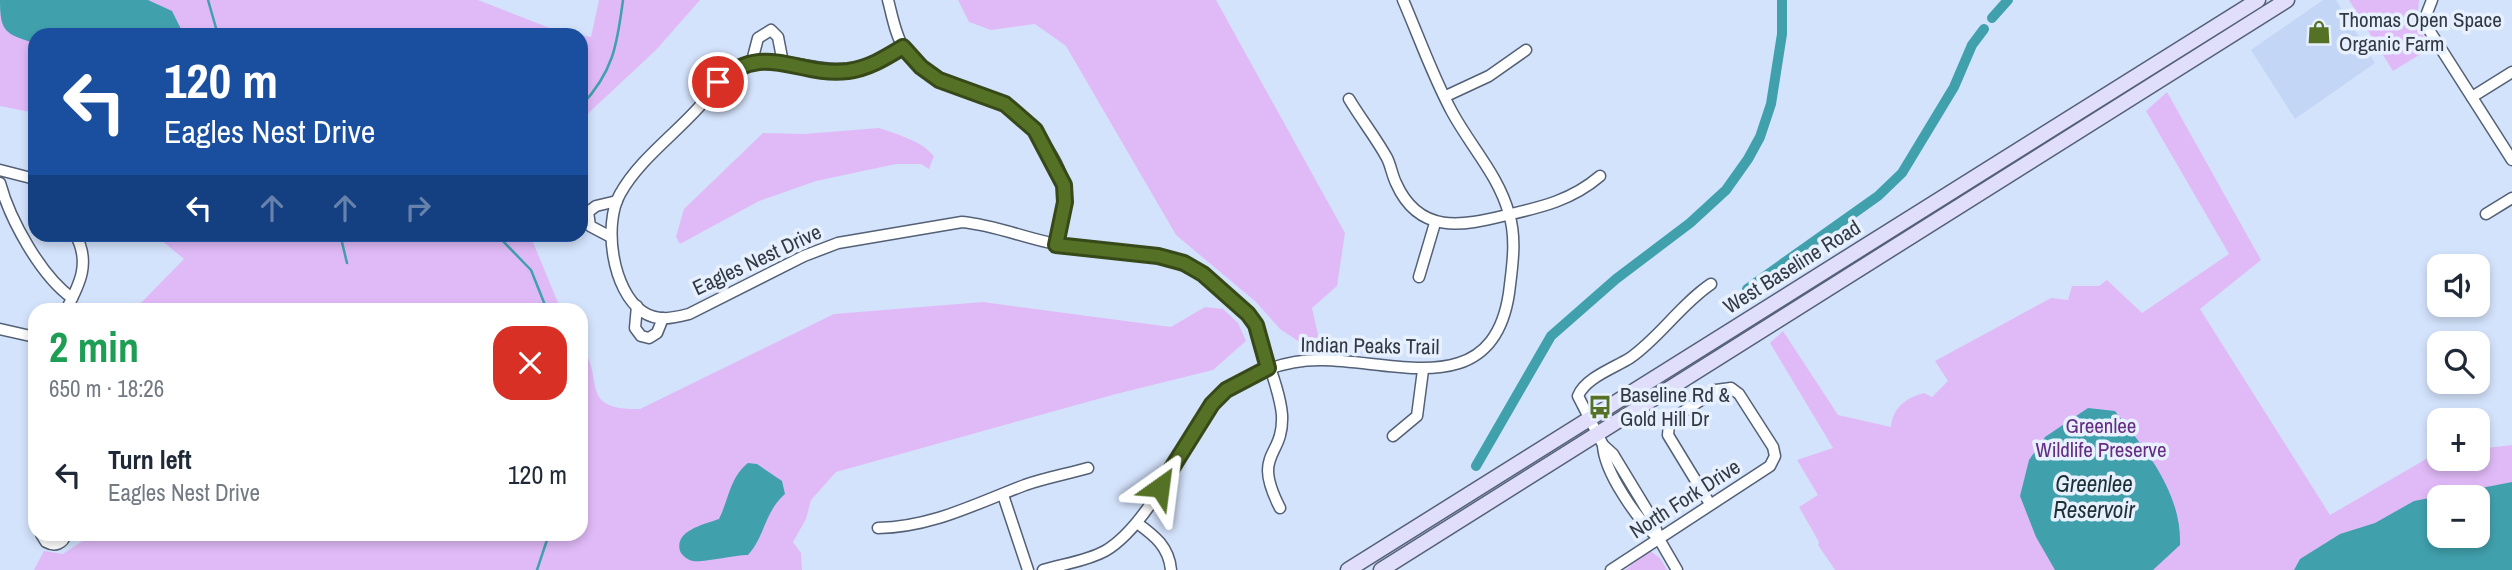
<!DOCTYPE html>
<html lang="en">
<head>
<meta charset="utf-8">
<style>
  body { margin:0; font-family:"Archivo Narrow",sans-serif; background:#f2f2f3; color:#1f2937; height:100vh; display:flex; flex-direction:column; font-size:26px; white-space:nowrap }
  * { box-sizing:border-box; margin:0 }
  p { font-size:23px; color:#747a83 }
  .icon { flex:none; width:38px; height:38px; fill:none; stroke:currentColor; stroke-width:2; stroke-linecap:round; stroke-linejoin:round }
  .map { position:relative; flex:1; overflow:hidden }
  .panel { position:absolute; left:28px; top:303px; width:560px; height:238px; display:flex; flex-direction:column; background:#fff; border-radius:21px; box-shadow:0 4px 10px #0003 }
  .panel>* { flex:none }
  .hud { position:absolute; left:28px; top:28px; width:560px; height:214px; border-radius:21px; box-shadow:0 4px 10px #0003; background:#1a4fa0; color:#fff; overflow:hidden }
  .fabs { position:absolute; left:2427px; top:254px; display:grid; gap:14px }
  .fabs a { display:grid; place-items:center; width:63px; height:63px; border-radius:14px; background:#fff; box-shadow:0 4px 10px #0003; font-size:35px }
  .pin { position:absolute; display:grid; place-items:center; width:60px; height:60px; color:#fff; margin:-30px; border:4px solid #fff; border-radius:50%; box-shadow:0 2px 7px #0007 }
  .me { position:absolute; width:77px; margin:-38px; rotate:31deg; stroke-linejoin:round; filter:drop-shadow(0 0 5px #0008) }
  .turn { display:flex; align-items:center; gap:24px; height:147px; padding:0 21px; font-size:32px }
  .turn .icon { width:91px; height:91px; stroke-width:2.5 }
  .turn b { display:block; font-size:49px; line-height:60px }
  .lanes { display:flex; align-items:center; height:66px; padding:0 21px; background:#0003; justify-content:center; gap:35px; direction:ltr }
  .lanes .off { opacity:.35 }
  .round { display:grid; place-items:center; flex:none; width:74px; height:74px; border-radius:21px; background:#f2f2f3 }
  .head { display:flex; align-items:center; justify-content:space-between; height:119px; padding:0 21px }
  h1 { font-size:42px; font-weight:800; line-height:52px; color:#1e9e55 }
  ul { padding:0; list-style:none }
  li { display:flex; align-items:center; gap:21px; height:105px; padding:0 21px }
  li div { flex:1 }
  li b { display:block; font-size:26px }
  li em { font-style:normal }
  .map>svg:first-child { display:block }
  .built { fill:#c4d6f5 }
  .green { fill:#e0baf7; fill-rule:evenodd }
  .water { fill:#40a1ad; fill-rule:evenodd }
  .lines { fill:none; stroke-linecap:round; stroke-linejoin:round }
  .stream { stroke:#40a1ad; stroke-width:2.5 }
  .canal { stroke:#40a1ad; stroke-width:10 }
  .minor-casing { stroke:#536075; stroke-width:13 }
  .secondary-casing { stroke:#536075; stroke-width:17 }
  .minor { stroke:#fff; stroke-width:10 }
  .secondary { stroke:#e1defc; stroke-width:14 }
  .route-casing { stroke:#374918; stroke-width:18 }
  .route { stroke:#547125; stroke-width:12 }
  .labels { text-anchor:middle; stroke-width:7; stroke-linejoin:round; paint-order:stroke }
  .poi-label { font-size:21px; fill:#333942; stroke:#e7f0ff; text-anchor:start }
  .street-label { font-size:21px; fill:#333942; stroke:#e7f0ff }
  .park-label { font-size:21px; fill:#652c81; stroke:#e7f0ff }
  .water-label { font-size:23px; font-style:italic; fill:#1b3134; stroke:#e7f0ff }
</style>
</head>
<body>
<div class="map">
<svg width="2512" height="570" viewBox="0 0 2512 570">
  <rect width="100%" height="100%" fill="#d4e3fc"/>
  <polygon class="built" points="2323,0 2336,0 2375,63 2295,119 2251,50"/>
  <g class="green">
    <polygon points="0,0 478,0 547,27 580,35 35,35 35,113 0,106"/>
    <polygon points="599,0 700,0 656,50 581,120 581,35 591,37"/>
    <polygon points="958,0 1216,0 1345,233 1337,286 1312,308 1321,348 1301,343 1280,329 1255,301 1176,235 1066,46 1035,24 991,30 969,22"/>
    <polygon points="2349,0 2419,0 2417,22 2429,49 2393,71"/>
    <path d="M2167 92 2261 260 2200 309 2330 515 2433 455 2439 454 2440 458H2478V449L2512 445V570H1835L1818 545 1819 542 1799 507 1818 495 1797 460 1833 448 1770 343 1783 331 1838 415 1891 427C1893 407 1906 398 1924 393L1932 397 1948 381 1935 361 2051 298 2068 300 2072 286H2099L2107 280 2142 313 2229 254 2146 111ZM2440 497H2478V536H2440Z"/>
    <path d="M879 128C899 135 920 140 934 156L929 169 921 164H896L816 181 759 201 680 244 676 237 684 209 763 133 804 134Z"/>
    <polygon points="155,235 530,235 561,310 134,310 184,259"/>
    <path d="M983 302 1171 327 1205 307 1223 309 1238 323 1246 341 1213 370 1116 394 836 472 811 500 806 519 793 542 801 553 802 570H34L44 551 63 554 93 534H581V345C606 380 577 410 640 409L834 314Z"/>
    <polygon points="1650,551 1660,558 1667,570 1625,570"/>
  </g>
  <g class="water">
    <path d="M0 0H148L172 11 184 35H35V43C5 34 0 32 0 0Z"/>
    <path d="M2088 408 2115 411C2146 450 2182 493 2180 545L2153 570H2055L2036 537 2020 496 2029 460 2045 437Z"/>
    <path d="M748 463 757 464 782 481 785 494C765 511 765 536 748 555 735 555 701 563 693 561 688 560 682 556 680 551 674 530 706 524 719 519 729 499 730 477 748 463Z"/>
    <path d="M2512 482V570H2294L2300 559 2340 534 2375 523 2414 501ZM2440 497H2478V536H2440Z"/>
  </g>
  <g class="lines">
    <g class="stream">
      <polyline points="208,0 218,35"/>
      <path d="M581 106C613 72 617 46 623 0"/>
      <polyline points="340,234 347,263"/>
      <polyline points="496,234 531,270 547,310"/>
      <polyline points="581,372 581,377"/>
      <polyline points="537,570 549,534"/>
    </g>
    <g class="canal">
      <polyline points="1992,18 2008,0"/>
      <polyline points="1747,289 1878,196 1902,173 1954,87 1972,45 1984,29"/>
      <polyline points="1476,466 1551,336 1616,279 1690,223 1726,190 1748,159 1760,137 1771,104 1782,34 1782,0"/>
    </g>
    <g class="minor-casing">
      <g id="minor">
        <path d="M888 0C892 15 896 38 905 50 931 84 957 85 992 98 1021 108 1060 157 1064 187 1067 206 1060 226 1056 245"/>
        <polyline points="2432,0 2427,13 2429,30 2512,160"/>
        <path d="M903 47C840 88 819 59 754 61 746 62 737 67 730 71 716 80 709 95 699 107 673 136 639 160 620 194 603 224 612 291 643 312 658 322 673 318 689 314L804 256 838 243 962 222C995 225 1024 238 1056 244 1124 259 1165 241 1222 291 1235 301 1247 311 1256 325 1263 351 1280 389 1282 415 1284 459 1251 451 1280 508"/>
        <polyline points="752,61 758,38 771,30 778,37 783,63"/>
        <polyline points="1446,96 1489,76 1526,50"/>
        <polyline points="2472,97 2512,72"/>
        <path d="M1349 99C1361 119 1376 138 1387 158 1391 166 1392 175 1396 183 1419 235 1462 226 1507 215 1542 207 1572 200 1600 176"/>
        <polyline points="0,170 35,179"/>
        <path d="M0 183C10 220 41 276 72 298"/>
        <polyline points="2486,214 2512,198"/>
        <polyline points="609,236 590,226 588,212 596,206 617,201"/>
        <polyline points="1419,277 1435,223"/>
        <polyline points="637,306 635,328 641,336 649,338 657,333 663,318"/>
        <path d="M66 310C80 284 91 262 75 234"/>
        <polyline points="0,329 35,337"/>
        <polyline points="1393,436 1417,416 1423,370"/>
        <path d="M1603 445C1604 472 1637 519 1657 537"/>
        <polyline points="1003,495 1028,570"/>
        <path d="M1137 523C1155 536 1169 547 1171 570"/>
        <path d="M878 528C932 527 975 504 1025 485 1045 478 1067 474 1088 468"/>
        <path d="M41 534 46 542C55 547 63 544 66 534"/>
        <path d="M1043 570C1063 564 1087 561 1105 551 1147 527 1184 446 1212 404 1241 376 1282 359 1323 360 1396 361 1493 401 1509 293 1512 268 1517 239 1509 214 1499 176 1471 147 1452 112 1433 77 1419 37 1403 0"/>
        <polyline points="1611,570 1770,466 1775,456 1773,447 1739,394 1731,388 1716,390 1674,418 1669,424 1668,435 1710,504"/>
        <path d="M1677 570 1659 539 1653 520 1613 454 1603 445 1578 396C1585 378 1614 368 1630 358 1660 337 1680 305 1711 284"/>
      </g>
    </g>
    <g class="secondary-casing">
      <g id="secondary">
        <polyline points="1348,570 2258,0"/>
        <polyline points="1381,570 2287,0"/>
      </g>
    </g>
    <use href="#minor" class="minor"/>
    <use href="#secondary" class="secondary"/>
  </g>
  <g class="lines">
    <g class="route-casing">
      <path id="route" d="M718 82C765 40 796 77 848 71 869 68 885 58 903 47L921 67 939 80 1005 104 1035 130 1064 185 1065 202 1056 245 1158 256 1184 263 1203 274 1248 314 1256 325 1268 368 1226 390 1212 404 1160 487"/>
    </g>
    <use href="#route" class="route"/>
  </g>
  <defs>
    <g id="shop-bare" transform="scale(1.89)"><path d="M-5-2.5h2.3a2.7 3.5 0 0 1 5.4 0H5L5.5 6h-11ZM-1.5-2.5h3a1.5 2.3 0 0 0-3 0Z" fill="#547125" stroke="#e7f0ff" stroke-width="2.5" paint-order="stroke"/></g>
    <g id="bus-bare" transform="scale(1.89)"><path d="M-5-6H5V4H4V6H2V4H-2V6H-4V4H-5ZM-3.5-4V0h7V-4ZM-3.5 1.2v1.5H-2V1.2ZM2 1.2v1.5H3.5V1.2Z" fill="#547125" stroke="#e7f0ff" stroke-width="2.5" paint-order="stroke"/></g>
  </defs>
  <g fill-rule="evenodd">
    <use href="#shop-bare" x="2319" y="32"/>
    <use href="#bus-bare" x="1600" y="407"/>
  </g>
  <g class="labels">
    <g class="poi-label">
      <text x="2339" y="27">Thomas Open Space<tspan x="2339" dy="24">Organic Farm</tspan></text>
      <text x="1620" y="402">Baseline Rd &amp;<tspan x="1620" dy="24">Gold Hill Dr</tspan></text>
    </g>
    <g class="street-label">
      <text transform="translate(757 260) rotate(-25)" y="7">Eagles Nest Drive</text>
      <text transform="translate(1792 267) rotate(-32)" y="7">West Baseline Road</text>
      <text transform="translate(1370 346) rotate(1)" y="7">Indian Peaks Trail</text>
      <text transform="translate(1685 499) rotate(-33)" y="7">North Fork Drive</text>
    </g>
    <g class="park-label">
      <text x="2101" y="433">Greenlee<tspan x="2101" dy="24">Wildlife Preserve</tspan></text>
    </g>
    <g class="water-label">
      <text x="2094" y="492">Greenlee<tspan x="2094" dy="26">Reservoir</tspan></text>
    </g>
  </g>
</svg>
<div class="fabs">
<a><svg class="icon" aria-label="sound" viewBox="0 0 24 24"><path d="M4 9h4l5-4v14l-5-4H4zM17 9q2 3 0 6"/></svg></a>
<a><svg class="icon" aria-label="search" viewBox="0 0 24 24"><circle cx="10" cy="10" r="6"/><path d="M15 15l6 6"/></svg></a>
<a>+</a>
<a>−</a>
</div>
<div class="pin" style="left:718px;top:82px;background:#d93025"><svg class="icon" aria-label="arrive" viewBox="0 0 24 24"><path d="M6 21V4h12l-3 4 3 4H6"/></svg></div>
<svg class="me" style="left:1160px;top:487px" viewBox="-20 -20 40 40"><path d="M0-17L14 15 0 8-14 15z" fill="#547125" stroke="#fff" stroke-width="4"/></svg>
<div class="hud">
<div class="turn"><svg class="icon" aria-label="left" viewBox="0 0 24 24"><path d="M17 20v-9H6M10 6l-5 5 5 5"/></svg><div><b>120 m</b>Eagles Nest Drive</div></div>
<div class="lanes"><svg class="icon" aria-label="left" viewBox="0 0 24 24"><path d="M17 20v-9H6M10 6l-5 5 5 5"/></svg><svg class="icon off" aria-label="ahead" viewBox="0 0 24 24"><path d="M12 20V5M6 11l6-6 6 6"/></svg><svg class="icon off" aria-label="ahead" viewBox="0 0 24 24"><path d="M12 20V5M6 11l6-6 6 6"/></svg><svg class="icon off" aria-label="right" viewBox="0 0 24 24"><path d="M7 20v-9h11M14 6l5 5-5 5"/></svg></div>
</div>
<section class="panel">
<div class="head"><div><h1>2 min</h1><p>650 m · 18:26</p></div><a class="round" style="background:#d93025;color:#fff"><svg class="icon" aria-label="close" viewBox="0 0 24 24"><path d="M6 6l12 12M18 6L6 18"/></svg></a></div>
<ul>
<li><svg class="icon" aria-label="left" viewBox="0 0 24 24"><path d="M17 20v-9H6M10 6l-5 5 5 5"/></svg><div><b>Turn left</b><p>Eagles Nest Drive</p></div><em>120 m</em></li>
</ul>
</section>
</div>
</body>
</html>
